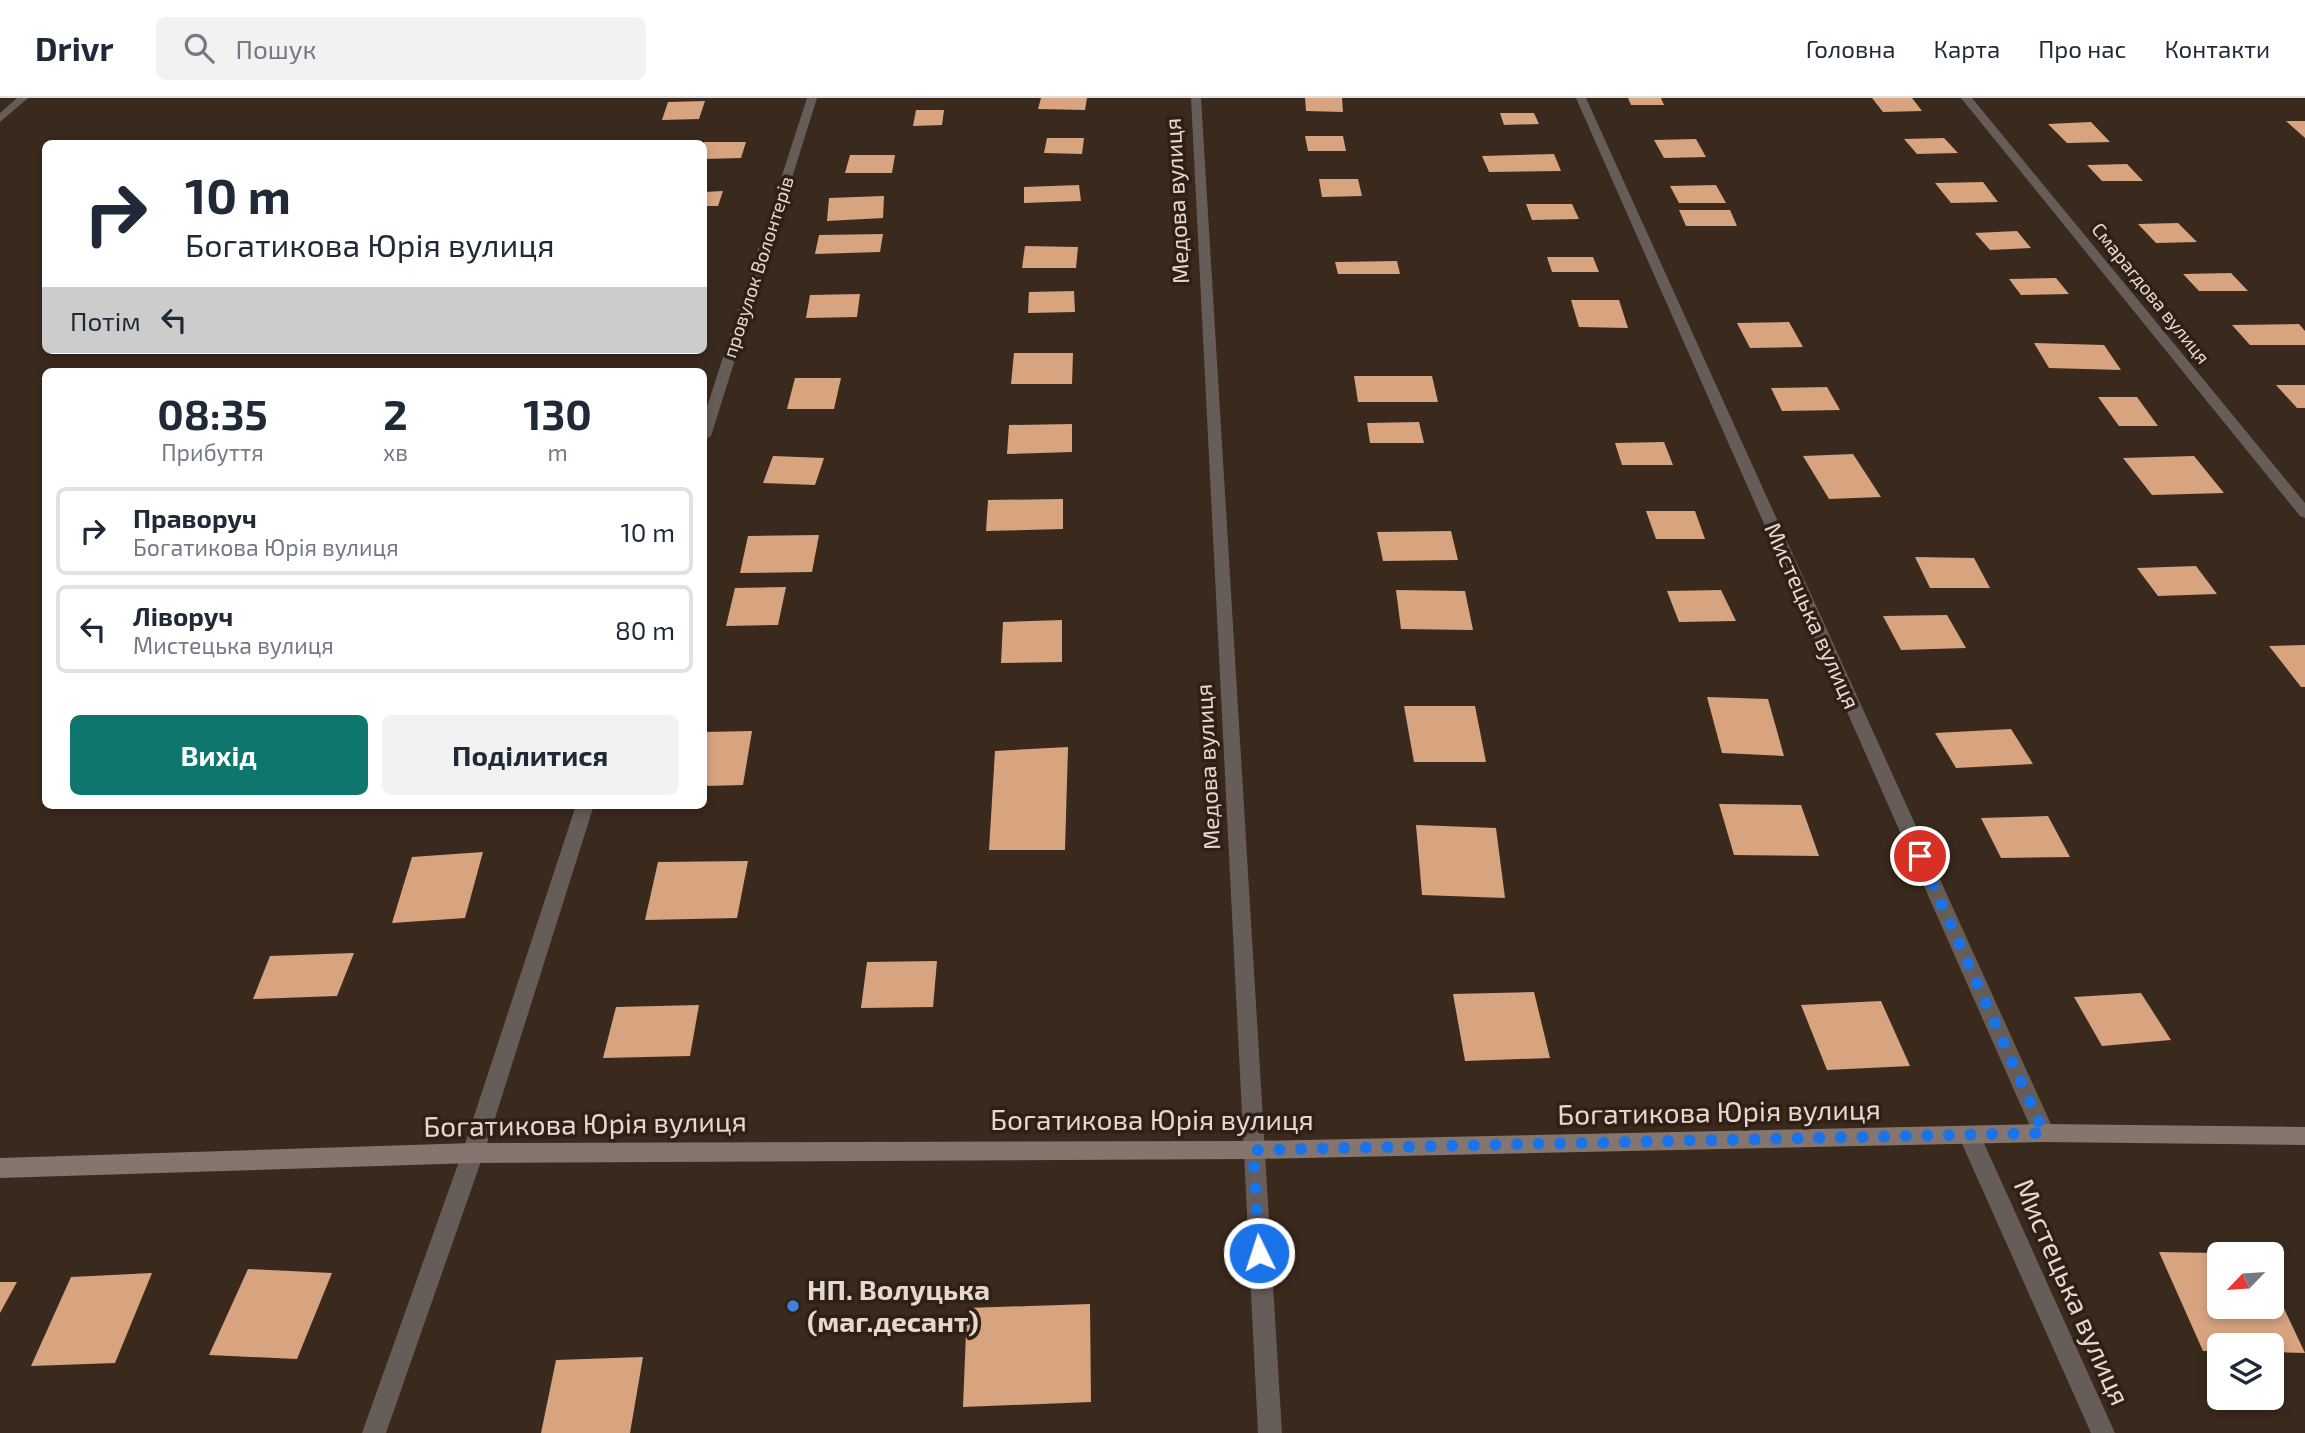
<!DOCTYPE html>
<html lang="uk">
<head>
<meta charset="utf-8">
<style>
  body { margin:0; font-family:"Exo 2",sans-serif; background:#f2f2f3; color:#1f2937; height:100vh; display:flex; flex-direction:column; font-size:26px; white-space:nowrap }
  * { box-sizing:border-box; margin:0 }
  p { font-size:23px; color:#747a83 }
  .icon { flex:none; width:38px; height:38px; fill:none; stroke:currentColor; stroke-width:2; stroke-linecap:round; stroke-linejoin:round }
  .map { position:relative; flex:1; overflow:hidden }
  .panel { position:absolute; left:42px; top:270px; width:665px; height:441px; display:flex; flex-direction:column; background:#fff; border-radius:10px; box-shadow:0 4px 10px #0003 }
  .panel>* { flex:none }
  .hud { position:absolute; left:42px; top:42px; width:665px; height:214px; border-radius:10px; box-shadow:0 4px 10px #0003; background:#fff; color:#1f2937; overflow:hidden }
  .needle { width:46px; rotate:245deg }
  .buttons { position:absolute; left:2207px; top:1144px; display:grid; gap:14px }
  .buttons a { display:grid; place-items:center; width:77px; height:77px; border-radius:10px; background:#fff; box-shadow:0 4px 10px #0003; font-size:35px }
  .pin { position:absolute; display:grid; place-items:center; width:60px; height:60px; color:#fff; margin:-30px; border:4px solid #fff; border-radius:50%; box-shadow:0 2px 7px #0007 }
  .me { position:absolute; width:77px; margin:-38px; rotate:356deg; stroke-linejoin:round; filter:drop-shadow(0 0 5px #0008) }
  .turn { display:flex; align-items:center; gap:24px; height:147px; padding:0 28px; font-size:32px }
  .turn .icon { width:91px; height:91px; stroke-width:2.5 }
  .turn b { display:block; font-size:49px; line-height:60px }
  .then { display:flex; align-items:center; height:66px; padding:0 28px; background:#0003; gap:14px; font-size:26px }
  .eta { display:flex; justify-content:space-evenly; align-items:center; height:119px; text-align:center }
  .eta b { font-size:42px; font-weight:700; line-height:49px }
  .primary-button { display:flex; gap:14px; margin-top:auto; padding:14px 28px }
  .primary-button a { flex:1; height:80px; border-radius:10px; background:#0f766e; color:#fff; font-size:28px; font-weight:700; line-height:80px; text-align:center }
  .primary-button a+a { background:#f2f2f3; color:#1f2937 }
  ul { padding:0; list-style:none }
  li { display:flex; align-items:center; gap:21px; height:88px; margin:0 14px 10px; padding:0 14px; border:4px solid #e0e1e3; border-radius:10px }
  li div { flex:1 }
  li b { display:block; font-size:26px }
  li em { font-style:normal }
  header { display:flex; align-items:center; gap:42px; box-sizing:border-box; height:98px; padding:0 35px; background:#fff; border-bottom:2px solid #e0e1e3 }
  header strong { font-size:33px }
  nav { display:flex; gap:38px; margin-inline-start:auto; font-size:24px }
  .search { width:490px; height:63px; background:#f2f2f3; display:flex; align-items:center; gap:18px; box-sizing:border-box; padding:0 24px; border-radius:10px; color:#747a83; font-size:26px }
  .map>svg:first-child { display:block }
  .building { fill:#d8a480 }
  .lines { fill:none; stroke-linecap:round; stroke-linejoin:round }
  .street { fill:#665c58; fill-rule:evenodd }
  .secondary { fill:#85756f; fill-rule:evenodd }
  .route { stroke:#1a73e8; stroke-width:12; stroke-dasharray:0 21.6 }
  .shop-dot { fill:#3f7fe0; stroke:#2f1f14; stroke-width:2.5 }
  .labels { text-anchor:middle; stroke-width:7; stroke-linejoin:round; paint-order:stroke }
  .far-street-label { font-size:19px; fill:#e4d9d1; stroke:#2f1f14 }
  .street-label { font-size:23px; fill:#e4d9d1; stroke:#2f1f14 }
  .near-street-label { font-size:28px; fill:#e4d9d1; stroke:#2f1f14 }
  .near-poi-label { font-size:28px; font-weight:bold; fill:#e4d9d1; stroke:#2f1f14; text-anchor:start }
</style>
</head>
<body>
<header>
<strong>Drivr</strong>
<div class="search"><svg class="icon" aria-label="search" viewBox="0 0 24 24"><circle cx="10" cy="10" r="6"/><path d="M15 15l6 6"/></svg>Пошук</div>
<nav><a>Головна</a><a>Карта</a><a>Про нас</a><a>Контакти</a></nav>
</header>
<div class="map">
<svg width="2305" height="1335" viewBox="0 0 2305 1335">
  <rect width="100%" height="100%" fill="#3a291d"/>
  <g class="building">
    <polygon points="1041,0 1087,0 1085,12 1038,11"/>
    <polygon points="1305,0 1342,0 1343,14 1306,13"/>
    <polygon points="1628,0 1661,0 1664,7 1631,7"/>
    <polygon points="1872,0 1912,0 1922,13 1883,14"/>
    <polygon points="705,3 699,21 662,22 668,4"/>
    <polygon points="916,12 944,12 942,27 913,28"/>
    <polygon points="1500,15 1534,15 1539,26 1504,27"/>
    <polygon points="2286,23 2305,23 2305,40"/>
    <polygon points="2091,24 2110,44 2067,45 2048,26"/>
    <polygon points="1305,38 1343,38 1346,53 1308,53"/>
    <polygon points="1047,40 1084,40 1082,56 1044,55"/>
    <polygon points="1944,40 1958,55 1917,56 1904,41"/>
    <polygon points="1696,41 1706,59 1664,60 1654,42"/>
    <polygon points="704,44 746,44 741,60 704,61"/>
    <polygon points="1554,56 1561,73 1489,74 1482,58"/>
    <polygon points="850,57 895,57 892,75 845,75"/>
    <polygon points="2127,66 2143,83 2102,83 2087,67"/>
    <polygon points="1319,81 1358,81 1362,98 1322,99"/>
    <polygon points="1983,84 1998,104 1951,105 1935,85"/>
    <polygon points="1079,87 1081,103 1024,105 1024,89"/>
    <polygon points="1716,87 1726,105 1679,105 1670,88"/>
    <polygon points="723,93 718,108 704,108 704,94"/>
    <polygon points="884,98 883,120 827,123 829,100"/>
    <polygon points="1526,106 1572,106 1579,121 1532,122"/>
    <polygon points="1679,112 1730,112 1737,128 1686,128"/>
    <polygon points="2178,125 2197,144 2156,145 2138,126"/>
    <polygon points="2017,133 2031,150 1990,152 1975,135"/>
    <polygon points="883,136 880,154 815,156 819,137"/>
    <polygon points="1025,148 1078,149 1076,170 1022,170"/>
    <polygon points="1547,159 1593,159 1599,174 1552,174"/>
    <polygon points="1397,163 1400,176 1338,176 1335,164"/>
    <polygon points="2231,175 2248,193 2199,193 2183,176"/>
    <polygon points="2056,180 2069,196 2021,197 2009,181"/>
    <polygon points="1074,193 1075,214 1028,215 1029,194"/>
    <polygon points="860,196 857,219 806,220 810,197"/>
    <polygon points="1571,202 1619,202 1628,230 1579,229"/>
    <polygon points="1789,224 1803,249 1750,250 1737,225"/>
    <polygon points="2299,226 2305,233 2305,247 2250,247 2232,227"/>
    <polygon points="2034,245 2104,247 2121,272 2049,270"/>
    <polygon points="635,252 676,252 675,255 634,255"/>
    <polygon points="1014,255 1073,255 1072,286 1011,286"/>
    <polygon points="1354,278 1432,278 1438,304 1358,304"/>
    <polygon points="795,280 841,280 834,311 787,311"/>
    <polygon points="2276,287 2305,287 2305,310 2297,310"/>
    <polygon points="1827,289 1840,312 1782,313 1771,290"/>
    <polygon points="2098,299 2137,299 2158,328 2119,328"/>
    <polygon points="1419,324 1424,345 1370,345 1367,325"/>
    <polygon points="1072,326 1072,354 1007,356 1009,327"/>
    <polygon points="1664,344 1673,367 1622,367 1615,345"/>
    <polygon points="1853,356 1881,399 1829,401 1803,358"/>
    <polygon points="773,358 824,360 815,387 763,385"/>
    <polygon points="2194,358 2224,395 2152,397 2123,360"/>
    <polygon points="1063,401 1063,431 986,433 988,402"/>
    <polygon points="1646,413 1695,413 1705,441 1656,441"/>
    <polygon points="1451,433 1458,462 1383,463 1377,434"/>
    <polygon points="819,437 812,474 740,475 748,438"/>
    <polygon points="1915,459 1974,460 1990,490 1930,490"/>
    <polygon points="2196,468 2217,496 2158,498 2137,470"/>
    <polygon points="786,489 778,527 726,528 735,490"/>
    <polygon points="1396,492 1465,493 1473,532 1401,531"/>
    <polygon points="1721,492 1736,523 1679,524 1667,493"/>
    <polygon points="1947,517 1966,550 1901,552 1883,518"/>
    <polygon points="1062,522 1062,564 1001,565 1003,524"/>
    <polygon points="2305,547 2305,589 2301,589 2269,548"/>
    <polygon points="1707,599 1768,601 1784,658 1722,655"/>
    <polygon points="1404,608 1475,608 1486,664 1414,664"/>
    <polygon points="2011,631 2033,666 1956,670 1935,635"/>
    <polygon points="752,633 743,687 704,688 704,634"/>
    <polygon points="1068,649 1065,752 989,752 995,653"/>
    <polygon points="1719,706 1801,707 1819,758 1734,757"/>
    <polygon points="2048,718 2070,759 2001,760 1981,720"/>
    <polygon points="1416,727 1496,730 1505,800 1422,797"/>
    <polygon points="483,754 465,820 392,825 412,759"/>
    <polygon points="748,763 737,820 645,822 658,764"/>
    <polygon points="354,855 337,898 253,901 270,858"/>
    <polygon points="937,863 933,909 861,910 867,864"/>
    <polygon points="1534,894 1550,960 1465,963 1453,896"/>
    <polygon points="2141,895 2171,942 2102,948 2074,899"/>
    <polygon points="1881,903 1910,968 1827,972 1801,907"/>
    <polygon points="699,907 690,958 603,960 616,909"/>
    <polygon points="2159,1154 2219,1155 2219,1209 2272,1209 2272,1185 2305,1255 2272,1254 2272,1248 2219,1248 2219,1253 2203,1253"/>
    <polygon points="248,1171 332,1175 297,1261 209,1257"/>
    <polygon points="152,1175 115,1265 31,1268 71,1179"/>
    <polygon points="0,1184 17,1184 0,1215"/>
    <polygon points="1090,1206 1091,1304 963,1309 967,1210"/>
    <polygon points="643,1259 630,1335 541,1335 556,1262"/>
  </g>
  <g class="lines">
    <g class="street">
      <polygon points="17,0 28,0 0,24 0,15"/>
      <polygon points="807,0 817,0 711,338 704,342 704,318"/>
      <polygon points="1191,0 1201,0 1282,1335 1258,1335"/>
      <polygon points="1576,0 1586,0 2055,1035 2052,1042 2044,1044 2036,1042 2033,1035"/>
      <polygon points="1961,0 1972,0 2305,405 2305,420 2300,418"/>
      <polygon points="576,707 594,707 484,1055 386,1335 362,1335 462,1055"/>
      <polygon points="1970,1030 1978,1032 2115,1335 2091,1335 1959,1039 1962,1032"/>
    </g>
    <polygon class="secondary" points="2044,1026 2305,1029 2305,1047 2044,1044 1253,1061 473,1065 0,1080 0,1060 473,1045 1253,1043"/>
  </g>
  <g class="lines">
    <polyline class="route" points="1259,1155 1253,1052 2044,1035 1920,758"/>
  </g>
  <circle class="shop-dot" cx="793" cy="1208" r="7"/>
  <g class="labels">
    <g class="far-street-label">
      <text transform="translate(758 169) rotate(-72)" y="7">провулок Волонтерів</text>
      <text transform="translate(2151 195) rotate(51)" y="7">Смарагдова вулиця</text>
    </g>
    <g class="street-label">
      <text transform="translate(1177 103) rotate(-93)" y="8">Медова вулиця</text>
      <text transform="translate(1812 518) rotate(66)" y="8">Мистецька вулиця</text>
      <text transform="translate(1208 669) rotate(-93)" y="8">Медова вулиця</text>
    </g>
    <g class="near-street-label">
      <text transform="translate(1719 1014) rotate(-1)" y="10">Богатикова Юрія вулиця</text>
      <text x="1152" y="1032">Богатикова Юрія вулиця</text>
      <text transform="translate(585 1026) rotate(-1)" y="10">Богатикова Юрія вулиця</text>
      <text transform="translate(2072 1194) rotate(66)" y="10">Мистецька вулиця</text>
    </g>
    <g class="near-poi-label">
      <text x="807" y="1202">НП. Волуцька<tspan x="807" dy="32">(маг.десант)</tspan></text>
    </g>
  </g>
</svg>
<div class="buttons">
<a><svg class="needle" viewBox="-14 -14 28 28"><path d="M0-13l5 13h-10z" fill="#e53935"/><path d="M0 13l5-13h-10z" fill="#747a83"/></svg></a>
<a><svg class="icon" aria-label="layers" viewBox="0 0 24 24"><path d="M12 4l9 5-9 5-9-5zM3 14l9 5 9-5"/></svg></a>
</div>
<div class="pin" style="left:1920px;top:758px;background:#d93025"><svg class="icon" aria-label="arrive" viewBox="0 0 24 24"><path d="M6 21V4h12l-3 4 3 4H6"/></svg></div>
<svg class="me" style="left:1259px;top:1155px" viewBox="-20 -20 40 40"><circle r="17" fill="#1a73e8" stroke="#fff" stroke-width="3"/><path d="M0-11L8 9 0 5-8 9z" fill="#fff"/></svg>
<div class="hud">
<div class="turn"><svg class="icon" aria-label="right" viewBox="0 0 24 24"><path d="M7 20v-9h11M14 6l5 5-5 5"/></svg><div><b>10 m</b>Богатикова Юрія вулиця</div></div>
<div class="then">Потім<svg class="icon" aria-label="left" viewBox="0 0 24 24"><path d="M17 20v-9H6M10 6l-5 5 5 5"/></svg></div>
</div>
<section class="panel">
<div class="eta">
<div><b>08:35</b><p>Прибуття</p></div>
<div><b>2</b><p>хв</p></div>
<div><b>130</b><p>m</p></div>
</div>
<ul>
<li><svg class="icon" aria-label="right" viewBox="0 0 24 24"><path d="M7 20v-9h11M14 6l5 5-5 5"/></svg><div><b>Праворуч</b><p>Богатикова Юрія вулиця</p></div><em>10 m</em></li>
<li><svg class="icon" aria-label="left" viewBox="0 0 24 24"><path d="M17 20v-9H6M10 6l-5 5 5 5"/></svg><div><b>Ліворуч</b><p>Мистецька вулиця</p></div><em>80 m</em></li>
</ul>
<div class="primary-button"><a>Вихід</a><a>Поділитися</a></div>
</section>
</div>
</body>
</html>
